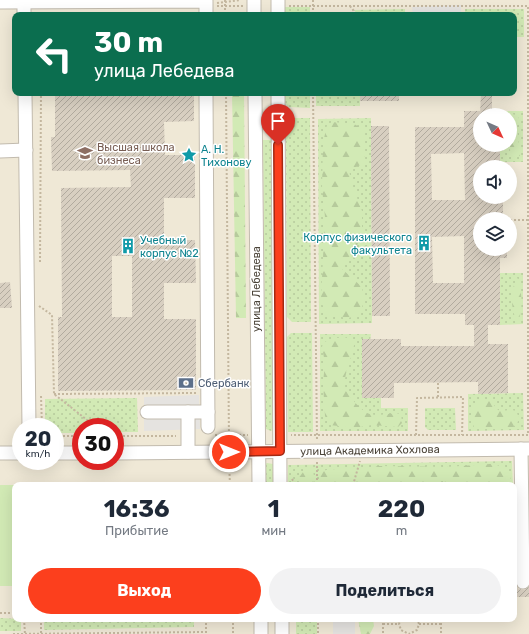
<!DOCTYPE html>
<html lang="ru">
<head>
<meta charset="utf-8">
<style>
  body { margin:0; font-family:Rubik,sans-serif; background:#f2f2f3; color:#1f2937; height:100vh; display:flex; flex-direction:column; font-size:15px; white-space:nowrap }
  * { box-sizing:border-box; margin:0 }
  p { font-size:13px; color:#747a83 }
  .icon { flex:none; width:22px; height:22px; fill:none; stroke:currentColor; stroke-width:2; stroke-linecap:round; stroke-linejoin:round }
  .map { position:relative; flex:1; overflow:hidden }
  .details { position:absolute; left:12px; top:482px; width:505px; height:140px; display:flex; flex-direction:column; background:#fff; border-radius:8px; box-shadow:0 4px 16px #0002 }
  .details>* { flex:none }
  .guide { position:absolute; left:12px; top:12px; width:505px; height:84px; border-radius:8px; box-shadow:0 4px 16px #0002; background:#0b6e4f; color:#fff; overflow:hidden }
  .needle { width:26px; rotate:134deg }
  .controls { position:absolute; left:473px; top:108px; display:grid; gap:8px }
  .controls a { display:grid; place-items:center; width:44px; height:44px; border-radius:50%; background:#fff; box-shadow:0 4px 16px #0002; font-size:20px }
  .speed { position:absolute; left:12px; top:418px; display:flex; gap:8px; font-size:20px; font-weight:700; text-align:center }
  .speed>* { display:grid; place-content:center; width:52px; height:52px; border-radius:50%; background:#fff; box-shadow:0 4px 16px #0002; line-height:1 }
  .speed small { font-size:10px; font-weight:400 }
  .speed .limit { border:6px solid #d22; background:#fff; color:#111 }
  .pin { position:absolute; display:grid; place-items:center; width:34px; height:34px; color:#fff; margin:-41px -17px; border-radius:50% 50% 50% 0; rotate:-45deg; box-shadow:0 0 4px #0007 }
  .pin .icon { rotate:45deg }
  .me { position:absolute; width:44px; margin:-22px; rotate:90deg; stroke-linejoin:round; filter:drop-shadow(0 0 3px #0008) }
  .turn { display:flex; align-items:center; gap:14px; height:84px; padding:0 16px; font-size:18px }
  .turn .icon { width:52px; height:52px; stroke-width:2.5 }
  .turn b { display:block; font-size:28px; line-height:34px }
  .eta { display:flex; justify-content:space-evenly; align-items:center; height:68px; text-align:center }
  .eta b { font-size:24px; font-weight:700; line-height:28px }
  .action { display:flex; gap:8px; margin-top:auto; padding:8px 16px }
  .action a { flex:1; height:46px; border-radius:24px; background:#fc3f1d; color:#fff; font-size:16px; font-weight:700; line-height:46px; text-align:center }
  .action a+a { background:#f2f2f3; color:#1f2937 }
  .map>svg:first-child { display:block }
  .education { fill:#efe8d6; fill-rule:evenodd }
  .green { fill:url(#green-dots) }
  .forest { fill:url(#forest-firs) }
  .pitch { fill:#d2eab5 }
  .parking { fill:#e5e3e0 }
  .building { fill:url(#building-hatch); fill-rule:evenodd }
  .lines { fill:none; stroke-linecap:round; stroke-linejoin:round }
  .minor-casing { stroke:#c2bbae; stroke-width:15 }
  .path { stroke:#c4b79f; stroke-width:2; stroke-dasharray:2 2; stroke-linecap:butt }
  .minor { stroke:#fff; stroke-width:13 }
  .route-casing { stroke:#a42913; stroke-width:10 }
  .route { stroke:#fc3f1d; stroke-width:7 }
  .labels { text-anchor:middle; stroke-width:3; stroke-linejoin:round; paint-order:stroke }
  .education-label { font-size:11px; fill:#785e54; stroke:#fff; text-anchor:start }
  .culture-label { font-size:11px; fill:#0d838f; stroke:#fff; text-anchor:start }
  .street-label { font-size:11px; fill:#4b4439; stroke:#fff }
  .service-label { font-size:11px; fill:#4e5e75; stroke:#fff; text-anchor:start }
</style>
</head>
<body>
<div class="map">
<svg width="529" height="634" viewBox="0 0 529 634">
  <defs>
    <pattern id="green-dots" width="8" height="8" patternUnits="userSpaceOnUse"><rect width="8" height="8" fill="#d2eab5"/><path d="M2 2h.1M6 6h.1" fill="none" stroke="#b6ca9c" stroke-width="1.8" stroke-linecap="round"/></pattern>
    <pattern id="forest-firs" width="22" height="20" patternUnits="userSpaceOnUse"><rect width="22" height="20" fill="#d2eab5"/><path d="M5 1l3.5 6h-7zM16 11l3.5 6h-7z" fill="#b6ca9c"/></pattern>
    <pattern id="building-hatch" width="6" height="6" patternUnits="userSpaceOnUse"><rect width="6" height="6" fill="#d8cfc1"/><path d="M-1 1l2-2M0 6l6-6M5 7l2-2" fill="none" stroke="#b1aa9e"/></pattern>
  </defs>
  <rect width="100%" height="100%" fill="#f6f3ec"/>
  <path class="education" d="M0 0H529V634H0ZM15 15H514V93H15ZM480 115H510V145H480ZM480 167H510V197H480ZM480 219H510V249H480ZM21 427H55V461H21ZM81 427H115V461H81ZM15 485H514V619H15Z"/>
  <g class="green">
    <rect x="285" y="7" width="25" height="8"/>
    <polygon points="405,9 405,15 358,15 354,10"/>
    <polygon points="465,9 524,9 524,37 514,37 514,15 465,15"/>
    <polygon points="285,93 310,93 310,108 289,107 285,103"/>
    <rect x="316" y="93" width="44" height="13"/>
    <polygon points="500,111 523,111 523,162 500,162 500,145 510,145 510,115 500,115"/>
    <polygon points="293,118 310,118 311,322 292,322 287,317 286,124 288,119"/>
    <polygon points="371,118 372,323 319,324 318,119"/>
    <polygon points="263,140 273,140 273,430 271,431 266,429"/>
    <polygon points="500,273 523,273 523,324 500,325"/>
    <polygon points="291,333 312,333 313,432 288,432 287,337"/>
    <polygon points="320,334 371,334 362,398 381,398 381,408 408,408 408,431 320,431"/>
    <polygon points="523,393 524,430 468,431 468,394"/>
    <polygon points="137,398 138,432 115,432 115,427 81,427 81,433 55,433 55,427 45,427 45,399"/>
    <polygon points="425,408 455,408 456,430 428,430 425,427"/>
    <polygon points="512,461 513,485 288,485 288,465"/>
    <polygon points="267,463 273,464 273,485 265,485 264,465"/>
    <polygon points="0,618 21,619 21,631 0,631"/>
    <polygon points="44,619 194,619 194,627 44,630"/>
    <rect x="296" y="619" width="21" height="15"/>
  </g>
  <g class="forest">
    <polygon points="232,93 244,93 246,318 236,318"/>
    <polygon points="511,114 517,115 519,118 517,126 520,156 515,157 511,155 510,150"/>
    <polygon points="332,122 354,124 363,129 365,156 363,164 349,170 352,185 362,211 362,228 354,257 341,268 362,287 364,300 360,315 348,318 329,315 324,310 321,299 325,217 322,188 323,143 327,125"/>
    <path d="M518 278C522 289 523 311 518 321 510 314 510 285 518 278Z"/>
    <path d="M344 337C362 342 351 354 348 366 346 373 344 381 344 388 348 394 362 413 370 414 380 417 389 412 401 414L402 423 398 427 372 425 354 428 330 425 325 416 323 383 325 363 322 347 323 343 330 339Z"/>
    <path d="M481 399H491C500 419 502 407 516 411L519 418 517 424 513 427H474C470 416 470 406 481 399Z"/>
    <path d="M490 464C500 465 505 467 511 477L509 484H446L444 480 430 485H320V473L326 470 357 467 367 469 378 466 446 467Z"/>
    <polygon points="306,468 311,468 313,470 315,485 300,485 298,479"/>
    <polygon points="358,619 373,619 374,626 370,634 361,634"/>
  </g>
  <polygon class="pitch" points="0,485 46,485 15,485 15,586 0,586"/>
  <g class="parking">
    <polygon points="461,5 461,15 413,15 412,7"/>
    <polygon points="199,395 200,429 144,431 144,397"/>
    <rect x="333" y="619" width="22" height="15"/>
  </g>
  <g class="building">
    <path d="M55 93H194V121L164 122 165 155H195V198H164V240H195L196 283H164V319H196V390L58 391V317H62L61 188 131 187 130 170 52 171 51 137H55ZM112 256H132V317H112Z"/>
    <rect x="360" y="93" width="39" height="8"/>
    <polygon points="481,93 492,93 492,115 480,115"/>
    <path d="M464 111H480V145H500V167H480V197H503V219H480V249H507V258H500V325H488V344H508V393L478 394V382L394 383V398H362V339H401V346H474V325H465V314H415V127H464ZM464 153 465 200H432L431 154ZM464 236V283H433L432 237Z"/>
    <polygon points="371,126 389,126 390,316 372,316"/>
    <polygon points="10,282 12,308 0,308 0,283"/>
    <polygon points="514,583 519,589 524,590 529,587 529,597 514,597"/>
  </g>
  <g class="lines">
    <g class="minor-casing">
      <g id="minor">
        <polyline points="254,0 254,15"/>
        <polyline points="278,0 278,15"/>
        <polyline points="0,2 206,1 206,15"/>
        <polyline points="24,2 24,15"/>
        <polyline points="25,93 29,427"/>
        <polyline points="206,93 208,427"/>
        <polyline points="255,93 259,485"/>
        <polyline points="278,93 280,485"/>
        <polyline points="0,151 26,150"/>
        <polyline points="147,412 208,412"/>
        <polyline points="521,449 523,582"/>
        <polyline points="188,452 188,412"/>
        <polyline points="0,453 21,453"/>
        <polyline points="55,453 81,453"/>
        <polyline points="115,453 529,449"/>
        <polyline points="261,619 261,634"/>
        <polyline points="282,619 282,634"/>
      </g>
    </g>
    <g class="path">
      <polyline points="225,0 225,15"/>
      <polyline points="313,0 313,15"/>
      <polyline points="217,3 240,0"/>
      <polyline points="217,6 243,6"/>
      <polyline points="289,6 528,6 528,435 291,435"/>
      <polyline points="350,6 357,15"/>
      <polyline points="226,93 229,442"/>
      <polyline points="313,93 317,440"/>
      <polyline points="510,220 528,220"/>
      <polyline points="40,262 41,93"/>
      <polyline points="39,306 52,315 54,394 96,427"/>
      <polyline points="438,383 438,397"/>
      <polyline points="54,394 196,393"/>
      <polyline points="41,396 42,427"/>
      <polyline points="215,435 248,435"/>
      <polyline points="416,435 417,398 463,397 462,435"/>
      <polyline points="55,436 81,436"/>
      <polyline points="115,436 176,436"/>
      <polyline points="229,462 230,485"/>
      <polyline points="317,462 317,485"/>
      <polyline points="88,463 108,462"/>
      <polyline points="26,464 50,464"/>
      <polyline points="292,479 296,485"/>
      <polyline points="353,485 360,461"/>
      <polyline points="0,613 15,613"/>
      <polyline points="24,619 25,634"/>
      <polyline points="41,619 41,634"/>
      <polyline points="206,619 206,634"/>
      <polyline points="233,619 233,634"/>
      <polyline points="318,619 318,634"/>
      <polyline points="383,619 383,634"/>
      <polyline points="401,619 399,624 401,630 409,634 417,630 419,624 417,619"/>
      <polyline points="441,619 441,634"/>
      <polyline points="383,624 399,624"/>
      <polyline points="419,624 441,624"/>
      <polyline points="13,634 206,632"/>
    </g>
    <use href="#minor" class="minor"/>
  </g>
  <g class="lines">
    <g class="route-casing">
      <polyline id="route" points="229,452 280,451 278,145"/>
    </g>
    <use href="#route" class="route"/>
  </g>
  <defs>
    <g id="university-bare" transform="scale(1.2)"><path d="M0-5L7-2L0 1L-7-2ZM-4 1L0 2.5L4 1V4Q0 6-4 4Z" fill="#8d6e63" stroke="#fff" stroke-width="2.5" paint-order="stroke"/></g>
    <g id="sight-bare" transform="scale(1.2)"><path d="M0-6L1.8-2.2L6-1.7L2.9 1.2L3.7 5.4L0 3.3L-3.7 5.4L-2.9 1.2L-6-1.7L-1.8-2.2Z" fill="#0f9aa8" stroke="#fff" stroke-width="2.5" paint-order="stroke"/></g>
    <g id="building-bare" transform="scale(1.2)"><path d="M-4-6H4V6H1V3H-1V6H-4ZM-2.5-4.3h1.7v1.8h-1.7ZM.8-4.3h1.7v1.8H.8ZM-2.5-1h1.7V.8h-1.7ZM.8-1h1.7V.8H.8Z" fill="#0f9aa8" stroke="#fff" stroke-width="2.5" paint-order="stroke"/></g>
    <g id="bank-bare" transform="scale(1.2)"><path d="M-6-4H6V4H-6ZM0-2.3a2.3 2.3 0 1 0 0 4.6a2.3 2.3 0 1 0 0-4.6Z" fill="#5c6f8a" stroke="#fff" stroke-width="2.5" paint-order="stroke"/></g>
  </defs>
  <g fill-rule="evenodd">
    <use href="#university-bare" x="85" y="153"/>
    <use href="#sight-bare" x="189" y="155"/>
    <use href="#building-bare" x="424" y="243"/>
    <use href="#building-bare" x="128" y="246"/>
    <use href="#bank-bare" x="186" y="383"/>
  </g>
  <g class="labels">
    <g class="education-label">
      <text x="97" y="151">Высшая школа<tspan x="97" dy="13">бизнеса</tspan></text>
    </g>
    <g class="culture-label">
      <text x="201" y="153">А. Н.<tspan x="201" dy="13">Тихонову</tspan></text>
      <text x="412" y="241" text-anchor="end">Корпус физического<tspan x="412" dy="13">факультета</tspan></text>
      <text x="140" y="244">Учебный<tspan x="140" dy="13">корпус №2</tspan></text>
    </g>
    <g class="street-label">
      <text transform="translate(256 289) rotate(-90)" y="4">улица Лебедева</text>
      <text transform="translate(370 450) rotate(-1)" y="4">улица Академика Хохлова</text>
    </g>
    <g class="service-label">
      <text x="198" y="387">Сбербанк</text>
    </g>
  </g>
</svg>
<div class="controls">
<a><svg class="needle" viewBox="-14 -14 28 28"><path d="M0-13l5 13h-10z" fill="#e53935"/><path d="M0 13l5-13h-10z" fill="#747a83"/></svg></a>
<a><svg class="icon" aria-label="sound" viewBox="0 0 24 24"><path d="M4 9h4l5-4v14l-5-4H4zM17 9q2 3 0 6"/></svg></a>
<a><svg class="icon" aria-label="layers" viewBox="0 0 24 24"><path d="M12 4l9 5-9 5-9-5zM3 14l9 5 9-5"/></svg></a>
</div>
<div class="speed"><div>20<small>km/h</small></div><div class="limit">30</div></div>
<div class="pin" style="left:278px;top:145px;background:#d93025"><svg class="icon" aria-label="arrive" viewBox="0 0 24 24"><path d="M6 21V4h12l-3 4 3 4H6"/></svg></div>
<svg class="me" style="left:229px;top:452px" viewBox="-20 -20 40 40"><circle r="17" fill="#fc3f1d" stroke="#fff" stroke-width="3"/><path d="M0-11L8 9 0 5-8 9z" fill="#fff"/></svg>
<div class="guide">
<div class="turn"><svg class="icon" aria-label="left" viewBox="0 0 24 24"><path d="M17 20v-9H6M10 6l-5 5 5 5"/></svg><div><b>30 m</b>улица Лебедева</div></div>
</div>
<section class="details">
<div class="eta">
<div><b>16:36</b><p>Прибытие</p></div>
<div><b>1</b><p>мин</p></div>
<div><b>220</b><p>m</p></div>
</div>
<div class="action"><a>Выход</a><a>Поделиться</a></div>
</section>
</div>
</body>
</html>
